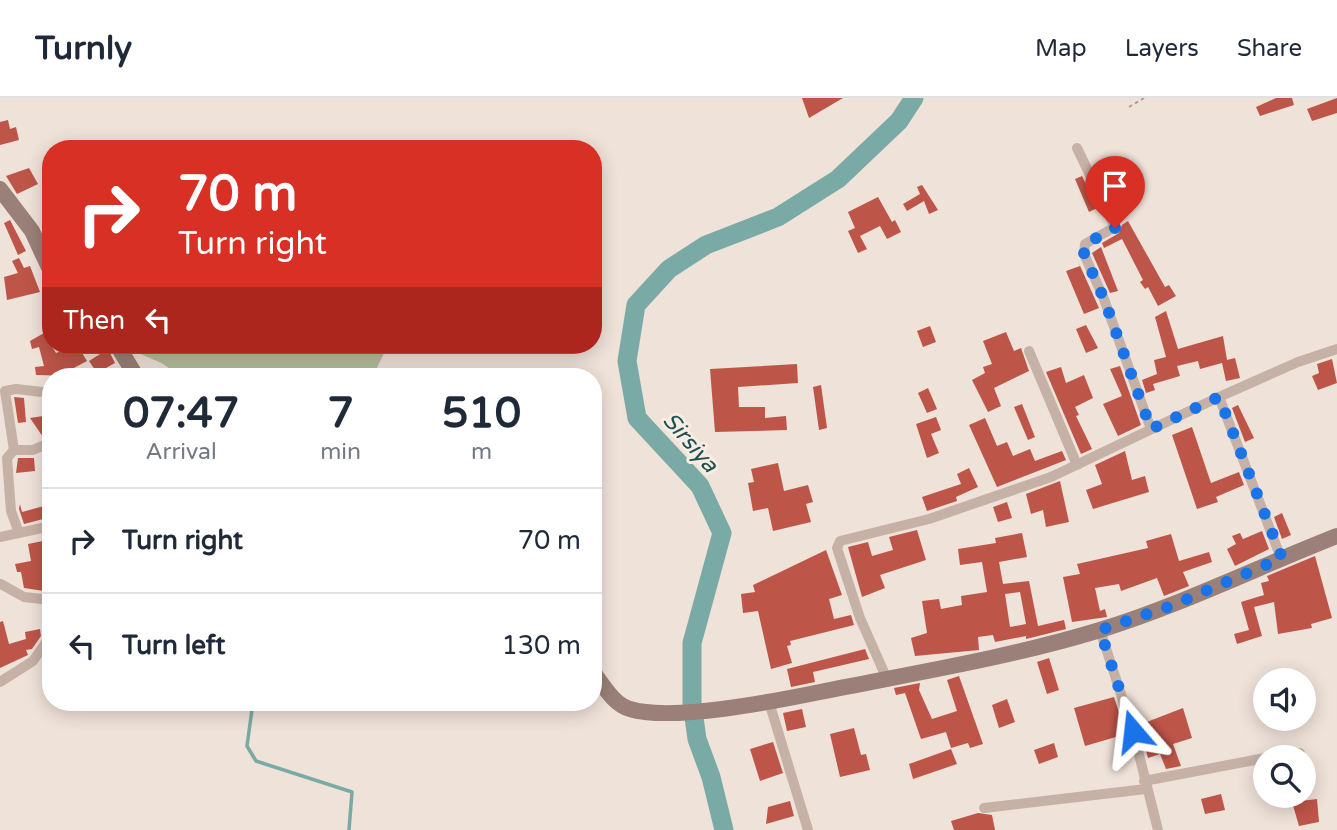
<!DOCTYPE html>
<html lang="en">
<head>
<meta charset="utf-8">
<style>
  body { margin:0; font-family:"Varela Round",sans-serif; background:#f6f6f7; color:#1f2937; height:100vh; display:flex; flex-direction:column; font-size:26px; white-space:nowrap }
  * { box-sizing:border-box; margin:0 }
  p { font-size:23px; color:#747a83 }
  .icon { flex:none; width:38px; height:38px; fill:none; stroke:currentColor; stroke-width:2; stroke-linecap:round; stroke-linejoin:round }
  .map { position:relative; flex:1; overflow:hidden }
  .side { position:absolute; left:42px; top:270px; width:560px; height:343px; display:flex; flex-direction:column; background:#fff; border-radius:28px; box-shadow:0 4px 18px #0003 }
  .side>* { flex:none }
  .banner { position:absolute; left:42px; top:42px; width:560px; height:214px; border-radius:28px; box-shadow:0 4px 18px #0003; background:#d93025; color:#fff; overflow:hidden }
  .tools { position:absolute; left:1253px; top:570px; display:grid; gap:14px }
  .tools a { display:grid; place-items:center; width:63px; height:63px; border-radius:50%; background:#fff; box-shadow:0 4px 18px #0003; font-size:35px }
  .pin { position:absolute; display:grid; place-items:center; width:60px; height:60px; color:#fff; margin:-72px -30px; border-radius:50% 50% 50% 0; rotate:-45deg; box-shadow:0 0 7px #0007 }
  .pin .icon { rotate:45deg }
  .me { position:absolute; width:77px; margin:-38px; rotate:343deg; stroke-linejoin:round; filter:drop-shadow(0 0 5px #0008) }
  .turn { display:flex; align-items:center; gap:24px; height:147px; padding:0 21px; font-size:32px }
  .turn .icon { width:91px; height:91px; stroke-width:2.5 }
  .turn b { display:block; font-size:49px; line-height:60px }
  .then { display:flex; align-items:center; height:66px; padding:0 21px; background:#0003; gap:14px; font-size:26px }
  .eta { display:flex; justify-content:space-evenly; align-items:center; height:119px; text-align:center }
  .eta b { font-size:42px; font-weight:800; line-height:49px }
  ul { padding:0; list-style:none }
  li { display:flex; align-items:center; gap:21px; height:105px; padding:0 21px; border-top:2px solid #e0e1e3 }
  li div { flex:1 }
  li b { display:block; font-size:26px }
  li em { font-style:normal }
  header { display:flex; align-items:center; gap:42px; box-sizing:border-box; height:98px; padding:0 35px; background:#fff; border-bottom:2px solid #e0e1e3 }
  header strong { font-size:33px }
  nav { display:flex; gap:38px; margin-inline-start:auto; font-size:24px }
  .map>svg:first-child { display:block }
  .green { fill:#b6bd9b }
  .lines { fill:none; stroke-linecap:round; stroke-linejoin:round }
  .stream { stroke:#7aaaa6; stroke-width:3.5 }
  .river { stroke:#7aaaa6; stroke-width:19 }
  .building { fill:#be5549; fill-rule:evenodd }
  .path { stroke:#b29b91; stroke-width:2; stroke-dasharray:3.5 3.5; stroke-linecap:butt }
  .street { stroke:#c6b1a6; stroke-width:10 }
  .secondary { stroke:#9a8078; stroke-width:16 }
  .route { stroke:#1a73e8; stroke-width:12; stroke-dasharray:0 21.6 }
  .labels { text-anchor:middle; stroke-width:6; stroke-linejoin:round; paint-order:stroke }
  .water-label { font-size:23px; font-style:italic; fill:#1f524e; stroke:#f7ede5 }
</style>
</head>
<body>
<header>
<strong>Turnly</strong>
<nav><a>Map</a><a>Layers</a><a>Share</a></nav>
</header>
<div class="map">
<svg width="1337" height="732" viewBox="0 0 1337 732">
  <rect width="100%" height="100%" fill="#efe2d9"/>
  <path class="green" d="M129 247H388L373 278H176C164 260 143 262 129 247Z"/>
  <g class="lines">
    <polyline class="stream" points="253,604 247,648 256,663 352,694 349,732"/>
    <polyline class="river" points="724,732 711,679 697,641 692,605 692,545 722,435 700,388 637,320 627,263 636,207 669,171 706,147 778,119 838,81 899,23 914,0"/>
  </g>
  <g class="building">
    <polygon points="802,0 843,0 809,20"/>
    <polygon points="1276,0 1292,0 1294,7 1260,18 1256,9"/>
    <polygon points="1337,0 1337,15 1312,23 1307,11"/>
    <polygon points="8,22 10,31 16,29 19,42 0,47 0,24"/>
    <polygon points="29,70 38,86 17,96 6,78"/>
    <polygon points="1082,78 1097,110 1089,114 1075,81"/>
    <polygon points="922,87 938,112 929,116 924,103 907,113 903,106 920,96 917,89"/>
    <polygon points="878,99 892,124 895,122 901,134 887,141 880,128 860,138 867,151 858,155 848,133 855,130 848,114"/>
    <polygon points="10,122 26,153 18,157 4,125"/>
    <polygon points="1128,123 1165,189 1169,187 1176,198 1158,208 1148,189 1145,191 1140,184 1143,182 1122,141 1104,150 1102,145 1119,135 1122,127"/>
    <polygon points="1101,149 1118,193 1110,195 1092,155"/>
    <polygon points="19,160 24,170 30,168 40,194 7,202 4,179 18,175 12,163"/>
    <polygon points="1077,161 1099,210 1084,216 1066,173 1080,168"/>
    <polygon points="1166,213 1178,251 1223,238 1227,262 1235,260 1240,280 1226,283 1222,265 1200,271 1198,263 1177,268 1180,278 1153,286 1155,292 1146,295 1142,282 1157,276 1154,262 1166,259 1155,219"/>
    <polygon points="1086,227 1098,250 1086,255 1076,231"/>
    <polygon points="930,228 936,244 923,249 917,233"/>
    <polygon points="51,231 51,247 56,255 77,247 87,263 72,271 73,278 36,277 35,269 44,268 39,249 32,251 30,243"/>
    <polygon points="1006,234 1014,253 1021,250 1029,273 994,290 1001,308 988,314 972,282 985,275 983,269 992,266 983,243"/>
    <polygon points="108,251 115,265 106,270 111,278 99,278 89,263"/>
    <polygon points="1332,261 1337,285 1318,292 1312,278 1319,275 1317,266"/>
    <polygon points="797,266 798,285 738,289 739,309 765,309 765,320 786,318 787,332 715,334 710,271"/>
    <polygon points="1120,268 1141,327 1118,338 1103,306 1122,298 1110,271"/>
    <polygon points="1061,269 1066,285 1084,277 1093,300 1075,309 1079,317 1076,318 1092,351 1081,356 1046,274"/>
    <polygon points="821,287 827,330 819,332 813,289"/>
    <polygon points="928,290 937,311 927,315 918,295"/>
    <polygon points="14,299 24,300 26,324 18,325"/>
    <polygon points="1022,306 1035,339 1028,342 1014,309"/>
    <polygon points="1238,307 1254,340 1245,344 1232,310"/>
    <polygon points="51,310 51,336 43,339 30,320 43,318 42,311"/>
    <polygon points="936,319 941,332 931,336 939,355 927,360 916,326"/>
    <polygon points="985,320 997,348 1007,344 1013,358 1030,351 1035,363 1062,353 1066,362 997,389 969,327"/>
    <polygon points="1192,329 1211,385 1239,374 1244,387 1216,399 1218,404 1197,411 1172,337"/>
    <polygon points="1125,353 1132,382 1145,378 1149,394 1093,411 1086,392 1102,386 1095,367"/>
    <polygon points="18,360 34,360 35,373 16,375"/>
    <polygon points="778,365 784,393 808,387 813,404 806,406 811,424 773,433 768,410 753,413 748,385 754,384 751,371"/>
    <polygon points="969,370 978,389 956,399 957,403 927,413 922,399 961,386 957,376"/>
    <polygon points="1060,383 1069,424 1046,429 1043,412 1031,416 1026,396"/>
    <polygon points="1007,404 1012,420 998,424 993,409"/>
    <polygon points="20,406 22,414 51,406 51,419 24,426 19,411"/>
    <polygon points="1282,415 1291,437 1282,441 1274,419"/>
    <polygon points="917,432 926,462 880,477 885,490 862,499 848,449 868,444 872,458 893,452 889,439"/>
    <polygon points="1262,433 1269,451 1235,468 1227,451 1236,446 1232,438 1240,435 1243,441"/>
    <path d="M1022 435 1027 459 999 464 1003 486 1029 483 1038 528 1064 522 1066 531 1026 541V538L995 544 993 537 978 539 979 552 915 558 911 540 927 535 922 503 939 501 941 511 962 507 961 498 987 494 982 464 960 467 958 451 996 445 995 440ZM1020 494 1026 526 1010 529 1005 496Z"/>
    <polygon points="1171,436 1179,463 1209,454 1212,464 1183,474 1189,488 1164,498 1157,480 1121,493 1119,486 1095,490 1100,513 1105,511 1107,519 1072,524 1063,479 1080,476 1077,466 1148,450 1146,443"/>
    <polygon points="43,443 46,461 51,461 51,494 24,490 21,474 17,474 15,466 31,463 28,446"/>
    <polygon points="826,452 842,497 829,501 834,521 851,517 854,527 790,543 791,547 787,548 792,565 771,571 758,513 743,515 741,496 755,494 753,487"/>
    <polygon points="1315,458 1332,520 1311,526 1312,530 1278,536 1274,504 1254,509 1262,538 1237,546 1234,536 1249,532 1241,504 1264,497 1261,485 1269,483 1267,478"/>
    <polygon points="3,523 9,546 26,541 25,534 40,531 41,538 32,551 26,552 28,557 0,570 0,524"/>
    <polygon points="865,551 869,561 813,574 815,584 791,589 787,571"/>
    <polygon points="1049,560 1059,592 1047,596 1037,564"/>
    <polygon points="959,578 983,646 970,650 968,645 951,650 946,634 921,641 905,595 896,597 894,590 920,585 919,592 932,621 957,613 947,582"/>
    <polygon points="1114,599 1126,636 1085,648 1074,610"/>
    <polygon points="1007,601 1015,624 999,630 992,607"/>
    <polygon points="1183,610 1192,640 1173,646 1181,668 1166,671 1160,656 1148,660 1139,627"/>
    <polygon points="802,611 806,629 787,633 783,615"/>
    <polygon points="854,630 861,657 866,656 870,672 840,679 830,636"/>
    <polygon points="773,644 783,675 760,683 750,651"/>
    <polygon points="1054,645 1058,659 1039,666 1034,652"/>
    <polygon points="951,651 957,666 913,681 909,666"/>
    <polygon points="1221,696 1225,712 1205,716 1201,701"/>
    <polygon points="1317,701 1319,724 1299,728 1292,704"/>
    <polygon points="790,703 794,718 766,726 768,709"/>
    <polygon points="978,715 992,717 995,732 954,732 951,723"/>
  </g>
  <g class="lines">
    <polyline class="path" points="1129,9 1144,0"/>
    <g class="street">
      <polyline points="1077,50 1115,129 1085,146 1084,156 1104,201 1151,331"/>
      <polyline points="1029,253 1077,367"/>
      <polyline points="1219,299 1281,460"/>
      <polyline points="14,352 5,293 16,291 51,295"/>
      <polyline points="19,435 11,413 7,360 14,352 33,352 51,344"/>
      <polyline points="0,439 51,428"/>
      <polyline points="1,486 24,499 51,502"/>
      <polyline points="1100,532 1133,633 1158,732"/>
      <polyline points="887,581 860,520 837,450 840,443 929,421 1051,379 1219,299 1298,264 1337,251"/>
      <polyline points="0,584 33,563 51,537"/>
      <polyline points="769,604 808,732"/>
      <polyline points="1268,660 1300,655"/>
      <polyline points="1144,683 1265,660"/>
      <polyline points="984,710 1146,691"/>
    </g>
    <g class="secondary">
      <polyline points="0,91 32,133 51,174"/>
      <polyline points="117,247 136,278"/>
      <path d="M593 574C603 587 614 607 630 611 671 624 776 603 820 594 914 575 1008 560 1100 532 1181 507 1258 469 1337 438"/>
    </g>
  </g>
  <g class="lines">
    <polyline class="route" points="1115,130 1085,146 1084,156 1104,201 1151,331 1219,299 1282,460 1171,508 1100,532 1133,633"/>
  </g>
  <g class="labels">
    <g class="water-label">
      <text transform="translate(691 344) rotate(49)" y="8">Sirsiya</text>
    </g>
  </g>
</svg>
<div class="tools">
<a><svg class="icon" aria-label="sound" viewBox="0 0 24 24"><path d="M4 9h4l5-4v14l-5-4H4zM17 9q2 3 0 6"/></svg></a>
<a><svg class="icon" aria-label="search" viewBox="0 0 24 24"><circle cx="10" cy="10" r="6"/><path d="M15 15l6 6"/></svg></a>
</div>
<div class="pin" style="left:1115px;top:130px;background:#d93025"><svg class="icon" aria-label="arrive" viewBox="0 0 24 24"><path d="M6 21V4h12l-3 4 3 4H6"/></svg></div>
<svg class="me" style="left:1133px;top:633px" viewBox="-20 -20 40 40"><path d="M0-17L14 15 0 8-14 15z" fill="#1a73e8" stroke="#fff" stroke-width="4"/></svg>
<div class="banner">
<div class="turn"><svg class="icon" aria-label="right" viewBox="0 0 24 24"><path d="M7 20v-9h11M14 6l5 5-5 5"/></svg><div><b>70 m</b>Turn right</div></div>
<div class="then">Then<svg class="icon" aria-label="left" viewBox="0 0 24 24"><path d="M17 20v-9H6M10 6l-5 5 5 5"/></svg></div>
</div>
<section class="side">
<div class="eta">
<div><b>07:47</b><p>Arrival</p></div>
<div><b>7</b><p>min</p></div>
<div><b>510</b><p>m</p></div>
</div>
<ul>
<li><svg class="icon" aria-label="right" viewBox="0 0 24 24"><path d="M7 20v-9h11M14 6l5 5-5 5"/></svg><div><b>Turn right</b></div><em>70 m</em></li>
<li><svg class="icon" aria-label="left" viewBox="0 0 24 24"><path d="M17 20v-9H6M10 6l-5 5 5 5"/></svg><div><b>Turn left</b></div><em>130 m</em></li>
</ul>
</section>
</div>
</body>
</html>
